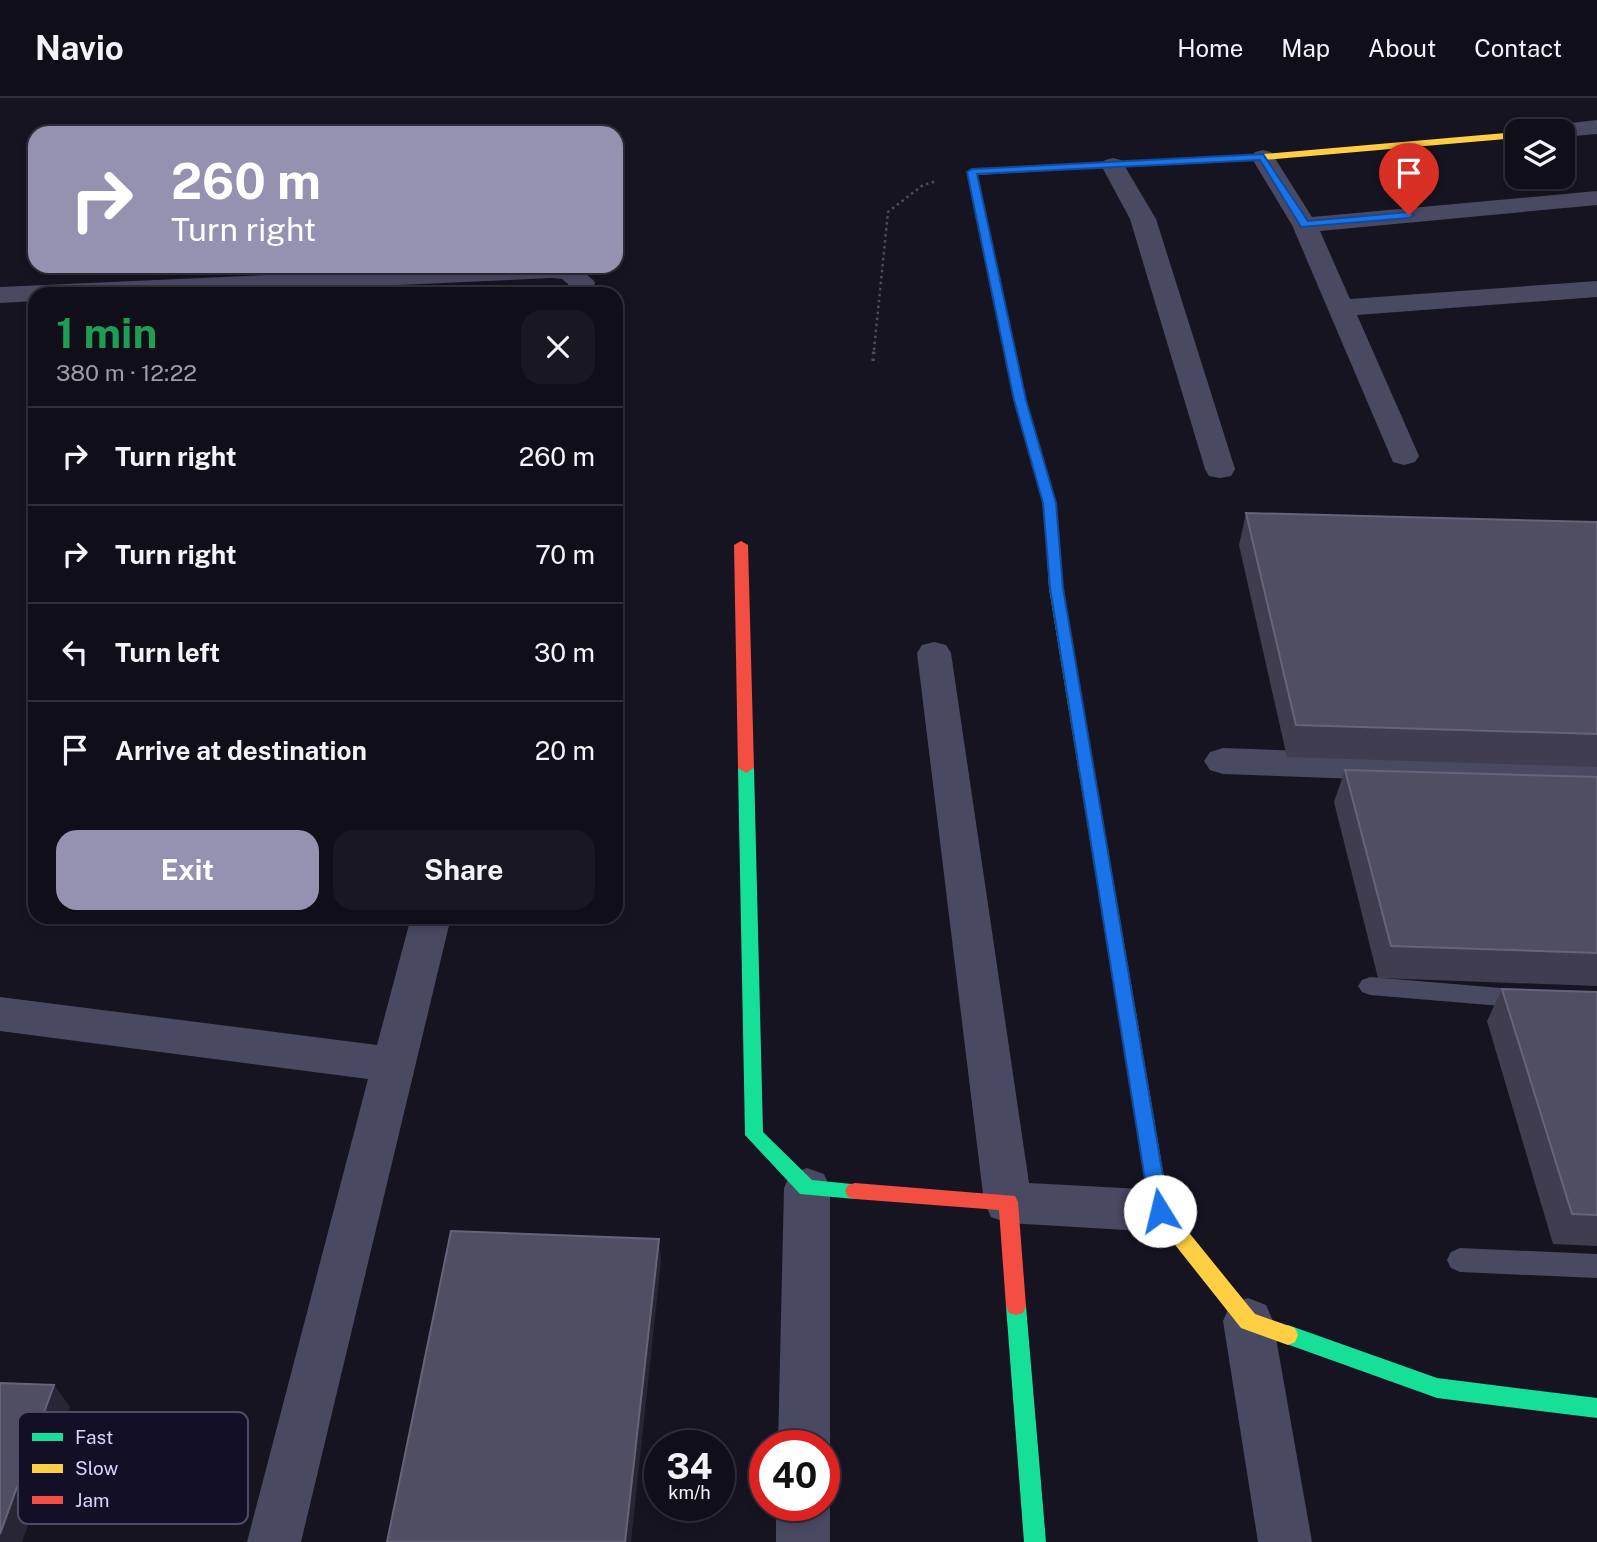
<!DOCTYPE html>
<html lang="en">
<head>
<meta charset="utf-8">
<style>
  body { margin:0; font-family:"Public Sans",sans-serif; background:#191822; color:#f1f3f6; height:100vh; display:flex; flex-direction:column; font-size:26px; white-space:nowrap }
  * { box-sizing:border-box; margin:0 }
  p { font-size:23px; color:#9c9ca2 }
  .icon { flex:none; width:38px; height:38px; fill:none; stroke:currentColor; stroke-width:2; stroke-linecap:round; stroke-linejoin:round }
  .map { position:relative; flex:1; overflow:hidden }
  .side { position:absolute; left:28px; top:189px; width:595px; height:637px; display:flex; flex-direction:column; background:#100f19; border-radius:21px; box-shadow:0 4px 10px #0003,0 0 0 2px #302f38 }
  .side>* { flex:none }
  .guide { position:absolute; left:28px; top:28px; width:595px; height:147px; border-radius:21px; box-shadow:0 4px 10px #0003,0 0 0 2px #302f38; background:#9591b1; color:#fff; overflow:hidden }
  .controls { position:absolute; left:1505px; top:21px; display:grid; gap:14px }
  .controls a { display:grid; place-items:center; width:70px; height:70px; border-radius:14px; background:#100f19; box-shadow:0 4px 10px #0003,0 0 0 2px #302f38; font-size:35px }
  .speed { position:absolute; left:644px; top:1332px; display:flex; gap:14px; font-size:35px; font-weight:700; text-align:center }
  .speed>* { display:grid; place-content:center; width:91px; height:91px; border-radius:50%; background:#100f19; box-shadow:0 4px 10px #0003,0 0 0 2px #302f38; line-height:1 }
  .speed small { font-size:18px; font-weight:400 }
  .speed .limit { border:10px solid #d22; background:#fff; color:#111 }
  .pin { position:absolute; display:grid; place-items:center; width:60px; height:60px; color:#fff; margin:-72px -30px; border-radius:50% 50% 50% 0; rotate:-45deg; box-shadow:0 0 7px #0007 }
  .pin .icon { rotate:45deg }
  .me { position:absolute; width:77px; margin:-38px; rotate:351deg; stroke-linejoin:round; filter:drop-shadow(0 0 5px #0008) }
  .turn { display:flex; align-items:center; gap:24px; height:147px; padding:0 28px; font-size:32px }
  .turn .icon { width:91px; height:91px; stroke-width:2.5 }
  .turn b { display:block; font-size:49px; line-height:60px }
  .round { display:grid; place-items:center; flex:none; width:74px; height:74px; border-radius:21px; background:#191822 }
  .summary { display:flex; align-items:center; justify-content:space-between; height:119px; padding:0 28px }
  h1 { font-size:42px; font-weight:700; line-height:52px; color:#1e9e55 }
  .action { display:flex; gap:14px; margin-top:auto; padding:14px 28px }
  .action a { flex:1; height:80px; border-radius:21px; background:#9591b1; color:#fff; font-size:28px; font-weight:700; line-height:80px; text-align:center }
  .action a+a { background:#191822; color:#f1f3f6 }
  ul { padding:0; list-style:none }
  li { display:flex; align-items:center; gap:21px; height:98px; padding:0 28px; border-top:2px solid #302f38 }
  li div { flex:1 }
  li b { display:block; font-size:26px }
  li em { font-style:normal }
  header { display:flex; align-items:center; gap:42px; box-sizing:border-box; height:98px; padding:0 35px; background:#100f19; border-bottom:2px solid #302f38 }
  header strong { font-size:33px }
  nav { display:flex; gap:38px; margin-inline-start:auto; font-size:24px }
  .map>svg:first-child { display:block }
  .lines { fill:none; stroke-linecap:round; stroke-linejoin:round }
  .path-far1 { stroke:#44505f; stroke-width:2.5; stroke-dasharray:2.5 3.5; stroke-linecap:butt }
  .path { stroke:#44505f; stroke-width:3.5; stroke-dasharray:2.5 4.5; stroke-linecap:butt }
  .lane { fill:#4a4962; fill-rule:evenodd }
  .street { fill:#4a4962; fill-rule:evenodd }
  .fast { fill:#16e098; fill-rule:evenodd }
  .slow { fill:#ffcf43; fill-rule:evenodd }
  .jam { fill:#f24e42; fill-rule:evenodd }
  .wall { fill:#403d50 }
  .shaded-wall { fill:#282635 }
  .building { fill:#504e63; stroke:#66637b; stroke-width:2 }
  .route { fill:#1a73e8; stroke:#114b97; stroke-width:2 }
  .key { fill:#130f26; stroke:#4e4a67; stroke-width:2 }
  .key-label { font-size:19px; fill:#d9d4ff }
</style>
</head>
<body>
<header>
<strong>Navio</strong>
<nav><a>Home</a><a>Map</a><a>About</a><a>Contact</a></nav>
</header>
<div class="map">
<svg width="1597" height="1444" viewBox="0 0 1597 1444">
  <rect width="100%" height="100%" fill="#161421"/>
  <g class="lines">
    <polyline class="path-far1" points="874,252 888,114 923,87 937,83"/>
    <polyline class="path" points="873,263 874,250"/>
    <g class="lane">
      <polygon points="1370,879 1525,892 1533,894 1537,901 1533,908 1525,910 1370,897 1362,894 1358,888 1362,882"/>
      <polygon points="1460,1150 1597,1156 1597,1180 1460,1174 1451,1170 1447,1162 1451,1154"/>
    </g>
    <g class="street">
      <polygon points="1597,22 1597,36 1563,39 1563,33 1540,33 1544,28"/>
      <polygon points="1263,52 1271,54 1312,119 1597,93 1597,107 1320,133 1350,201 1597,183 1597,199 1357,217 1419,358 1415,364 1404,367 1393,364 1292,127 1251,59 1255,54"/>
      <polygon points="1113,60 1121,62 1156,121 1235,371 1231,378 1220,380 1209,378 1205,371 1130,121 1101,67 1105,62"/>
      <polygon points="466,168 578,168 595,184 592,196 566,196 568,186 562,181 552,180 198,196 35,196 35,203 0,205 0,189"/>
      <polygon points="934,544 946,547 951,555 1029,1085 1160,1092 1177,1098 1184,1113 1177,1128 1160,1134 1008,1125 991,1119 984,1104 917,555 922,547"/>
      <polygon points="1223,650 1597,664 1597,690 1223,676 1210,672 1204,663 1210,654"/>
      <polygon points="411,819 451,819 301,1444 247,1444 368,981 0,933 0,899 377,947"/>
      <polygon points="807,1070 824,1076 830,1090 830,1348 824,1362 824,1348 778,1348 784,1090 790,1076"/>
      <polygon points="1248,1200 1266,1207 1273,1223 1312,1444 1258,1444 1223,1223 1230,1207"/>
      <polygon points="824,1393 830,1407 830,1444 776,1444 776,1407 824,1407"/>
    </g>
    <g class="fast">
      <polygon points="998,196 1003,199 1026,302 1056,405 1063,490 1136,915 1133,920 1127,922 1121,920 1118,915 1049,490 1044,405 1014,302 993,199"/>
      <polygon points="746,665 754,670 763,1034 812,1082 862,1087 865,1093 862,1099 855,1101 800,1096 745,1037 738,670"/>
      <polygon points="1016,1199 1023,1201 1026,1208 1046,1444 1024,1444 1006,1208 1009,1201"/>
      <polygon points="1288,1227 1437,1280 1597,1300 1597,1320 1437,1300 1281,1244 1278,1237 1281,1230"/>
    </g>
    <g class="slow">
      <polygon points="1517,34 1517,40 1263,62 1106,70 1101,67 1106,64 1263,56"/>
      <polygon points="1127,908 1133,910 1136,915 1169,1110 1255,1216 1295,1230 1298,1237 1295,1244 1288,1247 1241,1230 1153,1119 1118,915 1121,910"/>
    </g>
    <g class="jam">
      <polygon points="1106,64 1109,65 1109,69 977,77 1003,199 994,201 969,72"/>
      <polygon points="741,443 748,447 754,670 746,675 738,670 734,447"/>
      <polygon points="855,1085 1015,1098 1018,1104 1026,1208 1023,1215 1016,1217 1009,1215 1006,1208 999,1112 855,1101 848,1099 845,1093 848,1087"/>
    </g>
  </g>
  <g class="wall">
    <polygon points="1246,415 1597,424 1597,669 1287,659 1239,447"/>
    <polygon points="1345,672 1597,679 1597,888 1378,880 1334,704"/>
    <polygon points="1502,891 1597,894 1597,1148 1553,1146 1487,923"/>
  </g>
  <g class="shaded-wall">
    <polygon points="659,1141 661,1164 631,1444 625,1444"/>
    <polygon points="54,1287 70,1309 22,1444 0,1444 0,1436"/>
  </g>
  <g class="building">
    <polygon points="1246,415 1597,424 1597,636 1296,627"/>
    <polygon points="1345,672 1597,679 1597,855 1391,848"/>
    <polygon points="1502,891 1597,894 1597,1117 1572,1116"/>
    <polygon points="451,1133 659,1141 625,1444 387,1444"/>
    <polygon points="0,1285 54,1287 0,1436"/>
  </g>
  <polygon class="route" points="1263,56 1308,123 1409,114 1414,117 1409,120 1301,129 1260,62 977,76 1026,302 1056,405 1063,490 1169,1113 1167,1119 1160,1121 1153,1119 1150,1113 1050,490 1043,405 1014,302 967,74 972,71"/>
  <rect x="18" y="1314" width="230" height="112" rx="10" class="key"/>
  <rect x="32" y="1335" width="31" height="8" fill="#16e098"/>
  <rect x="32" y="1366" width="31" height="9" fill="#ffcf43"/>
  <rect x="32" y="1398" width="31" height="8" fill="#f24e42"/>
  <g class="key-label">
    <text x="75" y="1346">Fast</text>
    <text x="75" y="1377">Slow</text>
    <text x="75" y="1409">Jam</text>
  </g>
</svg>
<div class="controls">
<a><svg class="icon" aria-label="layers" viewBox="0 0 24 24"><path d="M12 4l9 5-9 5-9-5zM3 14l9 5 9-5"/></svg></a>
</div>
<div class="speed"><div>34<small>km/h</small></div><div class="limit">40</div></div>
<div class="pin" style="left:1409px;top:117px;background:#d93025"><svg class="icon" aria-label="arrive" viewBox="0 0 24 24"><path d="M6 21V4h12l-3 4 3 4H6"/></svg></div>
<svg class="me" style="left:1160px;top:1113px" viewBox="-20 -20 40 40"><circle r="19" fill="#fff"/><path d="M0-13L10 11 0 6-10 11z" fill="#1a73e8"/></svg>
<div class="guide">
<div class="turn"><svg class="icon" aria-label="right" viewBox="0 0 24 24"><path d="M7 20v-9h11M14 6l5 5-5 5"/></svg><div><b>260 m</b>Turn right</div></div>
</div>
<section class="side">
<div class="summary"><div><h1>1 min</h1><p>380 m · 12:22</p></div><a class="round"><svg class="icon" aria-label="close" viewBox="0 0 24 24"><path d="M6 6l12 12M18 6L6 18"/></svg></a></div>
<ul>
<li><svg class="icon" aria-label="right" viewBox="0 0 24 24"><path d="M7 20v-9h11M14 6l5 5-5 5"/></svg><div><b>Turn right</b></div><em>260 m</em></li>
<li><svg class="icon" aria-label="right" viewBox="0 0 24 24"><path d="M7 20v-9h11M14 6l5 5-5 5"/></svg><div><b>Turn right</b></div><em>70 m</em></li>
<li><svg class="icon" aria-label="left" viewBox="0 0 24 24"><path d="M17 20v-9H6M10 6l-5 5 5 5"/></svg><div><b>Turn left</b></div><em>30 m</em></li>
<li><svg class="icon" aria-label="arrive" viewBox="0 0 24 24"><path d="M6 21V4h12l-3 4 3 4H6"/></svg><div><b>Arrive at destination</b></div><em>20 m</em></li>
</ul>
<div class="action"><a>Exit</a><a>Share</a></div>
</section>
</div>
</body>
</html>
